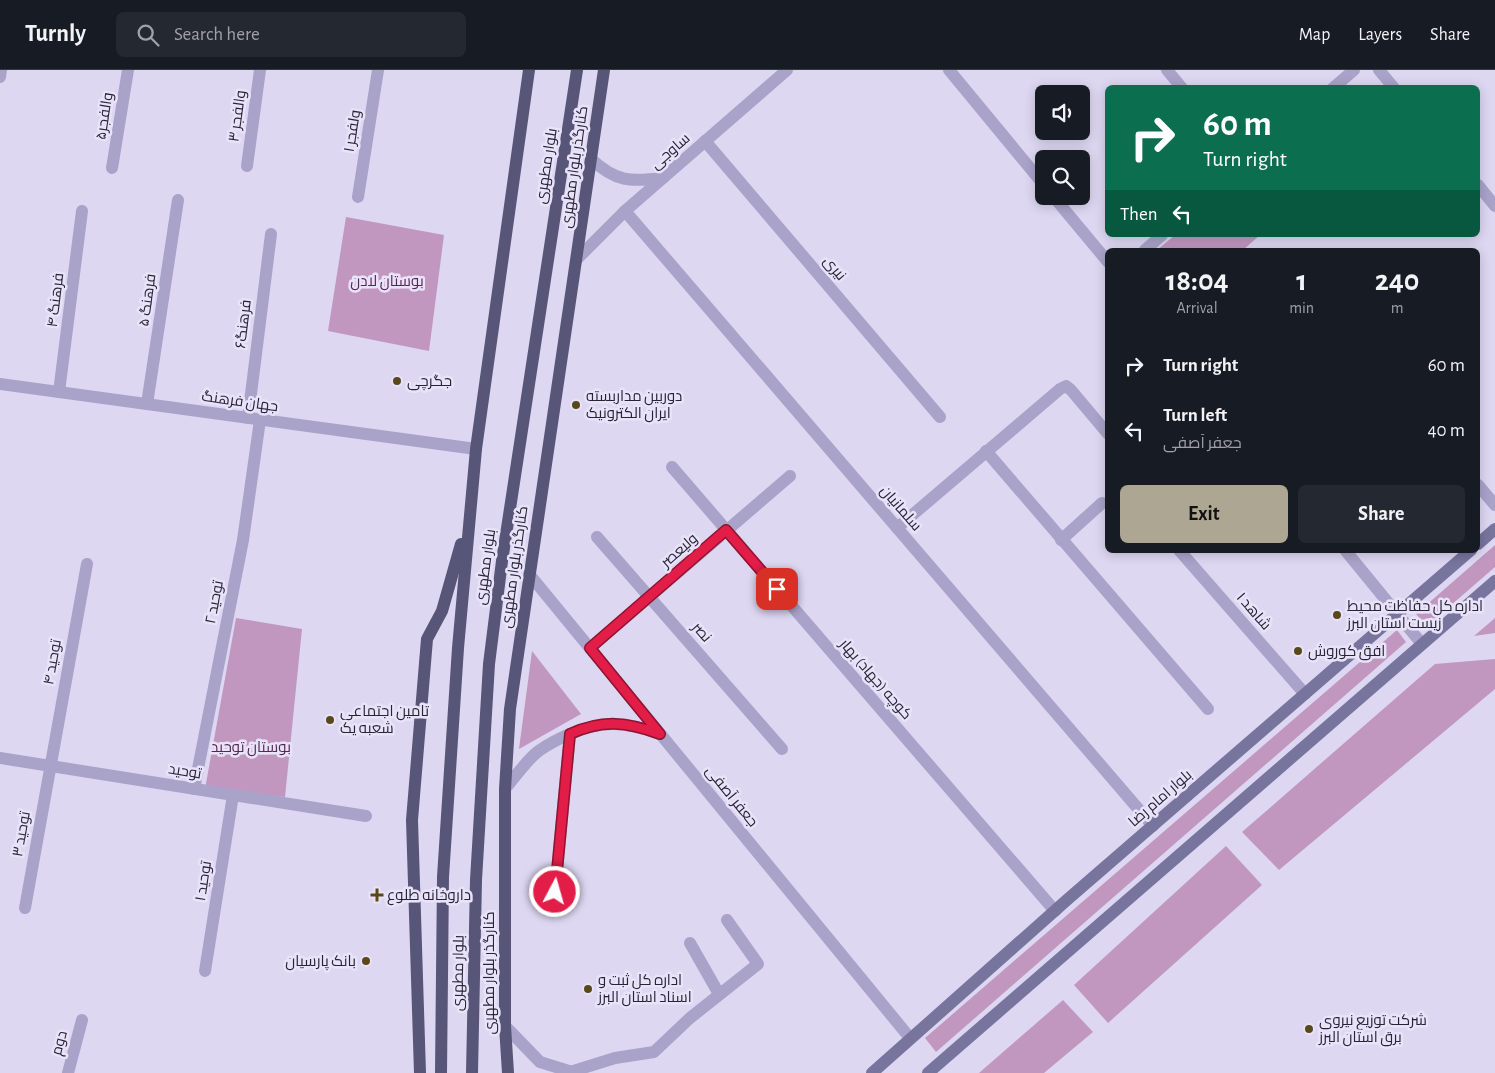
<!DOCTYPE html>
<html lang="en">
<head>
<meta charset="utf-8">
<style>
  body { margin:0; font-family:"Alegreya Sans",Cairo,sans-serif; background:#242831; color:#f1f3f6; height:100vh; display:flex; flex-direction:column; font-size:19px; white-space:nowrap }
  * { box-sizing:border-box; margin:0 }
  p { font-size:16px; color:#9ea1a6 }
  .icon { flex:none; width:28px; height:28px; fill:none; stroke:currentColor; stroke-width:2; stroke-linecap:round; stroke-linejoin:round }
  .map { position:relative; flex:1; overflow:hidden }
  .panel { position:absolute; left:1105px; top:178px; width:375px; height:305px; display:flex; flex-direction:column; background:#171b24; border-radius:8px; box-shadow:0 2px 12px #0003 }
  .panel>* { flex:none }
  .hud { position:absolute; left:1105px; top:15px; width:375px; height:152px; border-radius:8px; box-shadow:0 2px 12px #0003; background:#0b6e4f; color:#fff; overflow:hidden }
  .tools { position:absolute; left:1035px; top:15px; display:grid; gap:10px }
  .tools a { display:grid; place-items:center; width:55px; height:55px; border-radius:8px; background:#171b24; box-shadow:0 2px 12px #0003; font-size:25px }
  .pin { position:absolute; display:grid; place-items:center; width:42px; height:42px; color:#fff; margin:-21px; border-radius:10px; box-shadow:0 2px 8px #0006 }
  .me { position:absolute; width:55px; margin:-28px; rotate:6deg; stroke-linejoin:round; filter:drop-shadow(0 0 4px #0008) }
  .turn { display:flex; align-items:center; gap:18px; height:105px; padding:0 15px; font-size:22px }
  .turn .icon { width:65px; height:65px; stroke-width:2.5 }
  .turn b { display:block; font-size:35px; line-height:42px }
  .then { display:flex; align-items:center; height:48px; padding:0 15px; background:#0003; gap:10px; font-size:19px }
  .eta { display:flex; justify-content:space-evenly; align-items:center; height:85px; text-align:center }
  .eta b { font-size:30px; font-weight:700; line-height:35px }
  .primary-button { display:flex; gap:10px; margin-top:auto; padding:10px 15px }
  .primary-button a { flex:1; height:58px; border-radius:8px; background:#aca693; color:#111; font-size:20px; font-weight:700; line-height:58px; text-align:center }
  .primary-button a+a { background:#242831; color:#f1f3f6 }
  ul { padding:0; list-style:none }
  li { display:flex; align-items:center; gap:15px; height:65px; padding:0 15px }
  li div { flex:1 }
  li b { display:block; font-size:19px }
  li em { font-style:normal }
  header { display:flex; align-items:center; gap:30px; box-sizing:border-box; height:70px; padding:0 25px; background:#171b24; border-bottom:1px solid #363941 }
  header strong { font-size:24px }
  nav { display:flex; gap:28px; margin-inline-start:auto; font-size:18px }
  .search { width:350px; height:45px; background:#242831; display:flex; align-items:center; gap:12px; box-sizing:border-box; padding:0 18px; border-radius:8px; color:#9ea1a6; font-size:19px }
  .map>svg:first-child { display:block }
  .green { fill:#c197c0 }
  .lines { fill:none; stroke-linecap:round; stroke-linejoin:round }
  .minor { stroke:#a9a3ca; stroke-width:12 }
  .tertiary { stroke:#a9a3ca; stroke-width:12 }
  .secondary { stroke:#77749e; stroke-width:12 }
  .primary { stroke:#575578; stroke-width:12 }
  .route-casing { stroke:#92132f; stroke-width:12 }
  .route { stroke:#e11d48; stroke-width:9 }
  .poi-dot { fill:#584919; stroke:#e9e3fa; stroke-width:2 }
  .labels { text-anchor:middle; stroke-width:5; stroke-linejoin:round; paint-order:stroke }
  .street-label { font-size:15px; fill:#262535; stroke:#e9e3fa }
  .park-label { font-size:15px; fill:#542851; stroke:#e9e3fa }
  .poi-label { font-size:15px; fill:#262535; stroke:#e9e3fa; text-anchor:start }
</style>
</head>
<body>
<header>
<strong>Turnly</strong>
<div class="search"><svg class="icon" aria-label="search" viewBox="0 0 24 24"><circle cx="10" cy="10" r="6"/><path d="M15 15l6 6"/></svg>Search here</div>
<nav><a>Map</a><a>Layers</a><a>Share</a></nav>
</header>
<div class="map">
<svg width="1495" height="1003" viewBox="0 0 1495 1003">
  <rect width="100%" height="100%" fill="#ddd7f2"/>
  <g class="green">
    <polygon points="346,147 444,165 429,281 328,261"/>
    <polygon points="1175,165 1260,165 1243,180 1157,180"/>
    <polygon points="1495,475 1495,497 1427,556 1416,544"/>
    <polygon points="236,548 302,559 285,727 205,719"/>
    <polygon points="1495,548 1495,563 1474,566"/>
    <polygon points="1397,560 1406,572 936,982 925,968"/>
    <polygon points="532,581 581,644 519,679"/>
    <polygon points="1495,589 1495,619 1279,800 1242,762 1435,594"/>
    <polygon points="1226,776 1262,815 1108,953 1074,915"/>
    <polygon points="1063,930 1093,962 1044,1003 979,1003"/>
  </g>
  <g class="lines">
    <g class="minor">
      <polyline points="949,0 1044,115"/>
      <polyline points="1167,0 1182,18"/>
      <polyline points="1379,0 1394,18"/>
      <polyline points="0,7 1,0"/>
      <polyline points="1333,18 1354,0"/>
      <polyline points="705,71 940,347"/>
      <polyline points="247,96 260,0"/>
      <polyline points="112,98 128,0"/>
      <polyline points="1478,115 1495,136"/>
      <polyline points="1053,126 1108,192"/>
      <polyline points="358,127 378,0"/>
      <polyline points="625,141 1153,756"/>
      <polyline points="1145,180 1162,165"/>
      <polyline points="0,314 476,379"/>
      <polyline points="59,322 82,141"/>
      <polyline points="147,334 178,130"/>
      <polyline points="248,348 271,164"/>
      <polyline points="986,381 1208,639"/>
      <polyline points="672,397 1055,841"/>
      <polyline points="1478,415 1495,435"/>
      <polyline points="897,458 1060,319 1066,316 1071,320 1108,364"/>
      <polyline points="597,467 782,679"/>
      <polyline points="1061,470 1102,433"/>
      <polyline points="1179,480 1305,624"/>
      <polyline points="1345,480 1422,574"/>
      <polyline points="529,504 910,968"/>
      <polyline points="590,578 790,406"/>
      <polyline points="0,688 366,746"/>
      <polyline points="194,719 243,470 260,350"/>
      <path d="M505 719C515 707 524 694 535 684 544 676 555 671 565 666 601 650 623 651 660 664"/>
      <polyline points="554,832 570,664"/>
      <polyline points="25,838 87,494"/>
      <polyline points="690,873 719,924"/>
      <polyline points="205,901 233,725"/>
      <polyline points="505,956 540,992 569,1001"/>
      <polyline points="68,1003 82,950"/>
      <polyline points="567,1003 615,988 654,982 690,948 758,894 727,850"/>
    </g>
    <g class="tertiary">
      <path d="M591 89C616 112 630 112 663 108"/>
      <polyline points="577,189 625,141 787,0"/>
    </g>
    <g class="secondary">
      <polyline points="1478,474 1495,459"/>
      <polyline points="872,1003 1068,829 1471,480"/>
      <polyline points="928,1003 1495,511"/>
    </g>
    <g class="primary">
      <polyline points="420,1003 412,750 427,569 442,541 461,474"/>
      <polyline points="441,1003 443,807 458,578 476,379 529,0"/>
      <polyline points="472,1003 476,810 489,594 502,491 577,0"/>
      <polyline points="508,1003 505,956 505,719 510,639 604,0"/>
    </g>
  </g>
  <g class="lines">
    <g class="route-casing">
      <path id="route" d="M555 822 570 664C603 649 627 652 660 664L590 578 726 460 777 519"/>
    </g>
    <use href="#route" class="route"/>
  </g>
  <g class="poi-dot">
    <circle cx="397" cy="311" r="5"/>
    <circle cx="576" cy="335" r="5"/>
    <circle cx="1337" cy="545" r="5"/>
    <circle cx="1298" cy="581" r="5"/>
    <circle cx="330" cy="650" r="5"/>
    <path d="M374.5 817.5h5v5h5v5h-5v5h-5v-5h-5v-5h5z"/>
    <circle cx="366" cy="891" r="5"/>
    <circle cx="588" cy="919" r="5"/>
    <circle cx="1309" cy="959" r="5"/>
  </g>
  <g class="labels">
    <g class="street-label">
      <text transform="translate(104 46) rotate(-81)" y="5">والفجر۵</text>
      <text transform="translate(237 46) rotate(-82)" y="5">والفجر ۳</text>
      <text transform="translate(352 61) rotate(-81)" y="5">ولفجر ۱</text>
      <text transform="translate(670 81) rotate(-41)" y="5">ساوجی</text>
      <text transform="translate(546 96) rotate(-81)" y="5">بلوار مطهری</text>
      <text transform="translate(574 97) rotate(-82)" y="5">کنارگذر بلوار مطهری</text>
      <text transform="translate(835 198) rotate(50)" y="5">نیری</text>
      <text transform="translate(55 230) rotate(-83)" y="5">فرهنگ ۴</text>
      <text transform="translate(147 230) rotate(-82)" y="5">فرهنگ ۵</text>
      <text transform="translate(243 254) rotate(-83)" y="5">فرهنگ۶</text>
      <text transform="translate(240 331) rotate(8)" y="5">جهان فرهنگ</text>
      <text transform="translate(901 438) rotate(49)" y="5">سلمانیان</text>
      <text transform="translate(679 480) rotate(-41)" y="5">ولیعصر</text>
      <text transform="translate(485 497) rotate(-82)" y="5">بلوار مطهری</text>
      <text transform="translate(514 497) rotate(-82)" y="5">کنارگذر بلوار مطهری</text>
      <text transform="translate(214 532) rotate(-79)" y="5">توحید ۲</text>
      <text transform="translate(1254 541) rotate(49)" y="5">شاهد ۱</text>
      <text transform="translate(702 562) rotate(49)" y="5">نصر</text>
      <text transform="translate(52 592) rotate(-80)" y="5">توحید ۴</text>
      <text transform="translate(876 609) rotate(49)" y="5">کوچه (جهاد) بهار</text>
      <text transform="translate(185 701) rotate(9)" y="5">توحید</text>
      <text transform="translate(732 726) rotate(51)" y="5">جعفر آصفی</text>
      <text transform="translate(1160 728) rotate(-41)" y="5">بلوار امام رضا</text>
      <text transform="translate(21 764) rotate(-80)" y="5">توحید ۳</text>
      <text transform="translate(203 811) rotate(-81)" y="5">توحید ۱</text>
      <text transform="translate(458 903) rotate(-89)" y="5">بلوار مطهری</text>
      <text transform="translate(489 903) rotate(-90)" y="5">کنارگذر بلوار مطهری</text>
      <text transform="translate(59 973) rotate(-75)" y="5">دوم</text>
    </g>
    <g class="park-label">
      <text x="387" y="216">بوستان لادن</text>
      <text x="251" y="682">بوستان توحید</text>
    </g>
    <g class="poi-label">
      <text x="407" y="316">جگرچی</text>
      <text x="586" y="331">دوربین مداربسته<tspan x="586" dy="17">ایران الکترونیک</tspan></text>
      <text x="1347" y="541">اداره کل حفاظت محیط<tspan x="1347" dy="17">زیست استان البرز</tspan></text>
      <text x="1308" y="586">افق کوروش</text>
      <text x="340" y="646">تامین اجتماعی<tspan x="340" dy="17">شعبه یک</tspan></text>
      <text x="387" y="830">داروخانه طلوع</text>
      <text x="356" y="896" text-anchor="end">بانک پارسیان</text>
      <text x="598" y="915">اداره کل ثبت و<tspan x="598" dy="17">اسناد استان البرز</tspan></text>
      <text x="1319" y="955">شرکت توزیع نیروی<tspan x="1319" dy="17">برق استان البرز</tspan></text>
    </g>
  </g>
</svg>
<div class="tools">
<a><svg class="icon" aria-label="sound" viewBox="0 0 24 24"><path d="M4 9h4l5-4v14l-5-4H4zM17 9q2 3 0 6"/></svg></a>
<a><svg class="icon" aria-label="search" viewBox="0 0 24 24"><circle cx="10" cy="10" r="6"/><path d="M15 15l6 6"/></svg></a>
</div>
<div class="pin" style="left:777px;top:519px;background:#d93025"><svg class="icon" aria-label="arrive" viewBox="0 0 24 24"><path d="M6 21V4h12l-3 4 3 4H6"/></svg></div>
<svg class="me" style="left:555px;top:822px" viewBox="-20 -20 40 40"><circle r="17" fill="#e11d48" stroke="#fff" stroke-width="3"/><path d="M0-11L8 9 0 5-8 9z" fill="#fff"/></svg>
<div class="hud">
<div class="turn"><svg class="icon" aria-label="right" viewBox="0 0 24 24"><path d="M7 20v-9h11M14 6l5 5-5 5"/></svg><div><b>60 m</b>Turn right</div></div>
<div class="then">Then<svg class="icon" aria-label="left" viewBox="0 0 24 24"><path d="M17 20v-9H6M10 6l-5 5 5 5"/></svg></div>
</div>
<section class="panel">
<div class="eta">
<div><b>18:04</b><p>Arrival</p></div>
<div><b>1</b><p>min</p></div>
<div><b>240</b><p>m</p></div>
</div>
<ul>
<li><svg class="icon" aria-label="right" viewBox="0 0 24 24"><path d="M7 20v-9h11M14 6l5 5-5 5"/></svg><div><b>Turn right</b></div><em>60 m</em></li>
<li><svg class="icon" aria-label="left" viewBox="0 0 24 24"><path d="M17 20v-9H6M10 6l-5 5 5 5"/></svg><div><b>Turn left</b><p>جعفر آصفی</p></div><em>40 m</em></li>
</ul>
<div class="primary-button"><a>Exit</a><a>Share</a></div>
</section>
</div>
</body>
</html>
